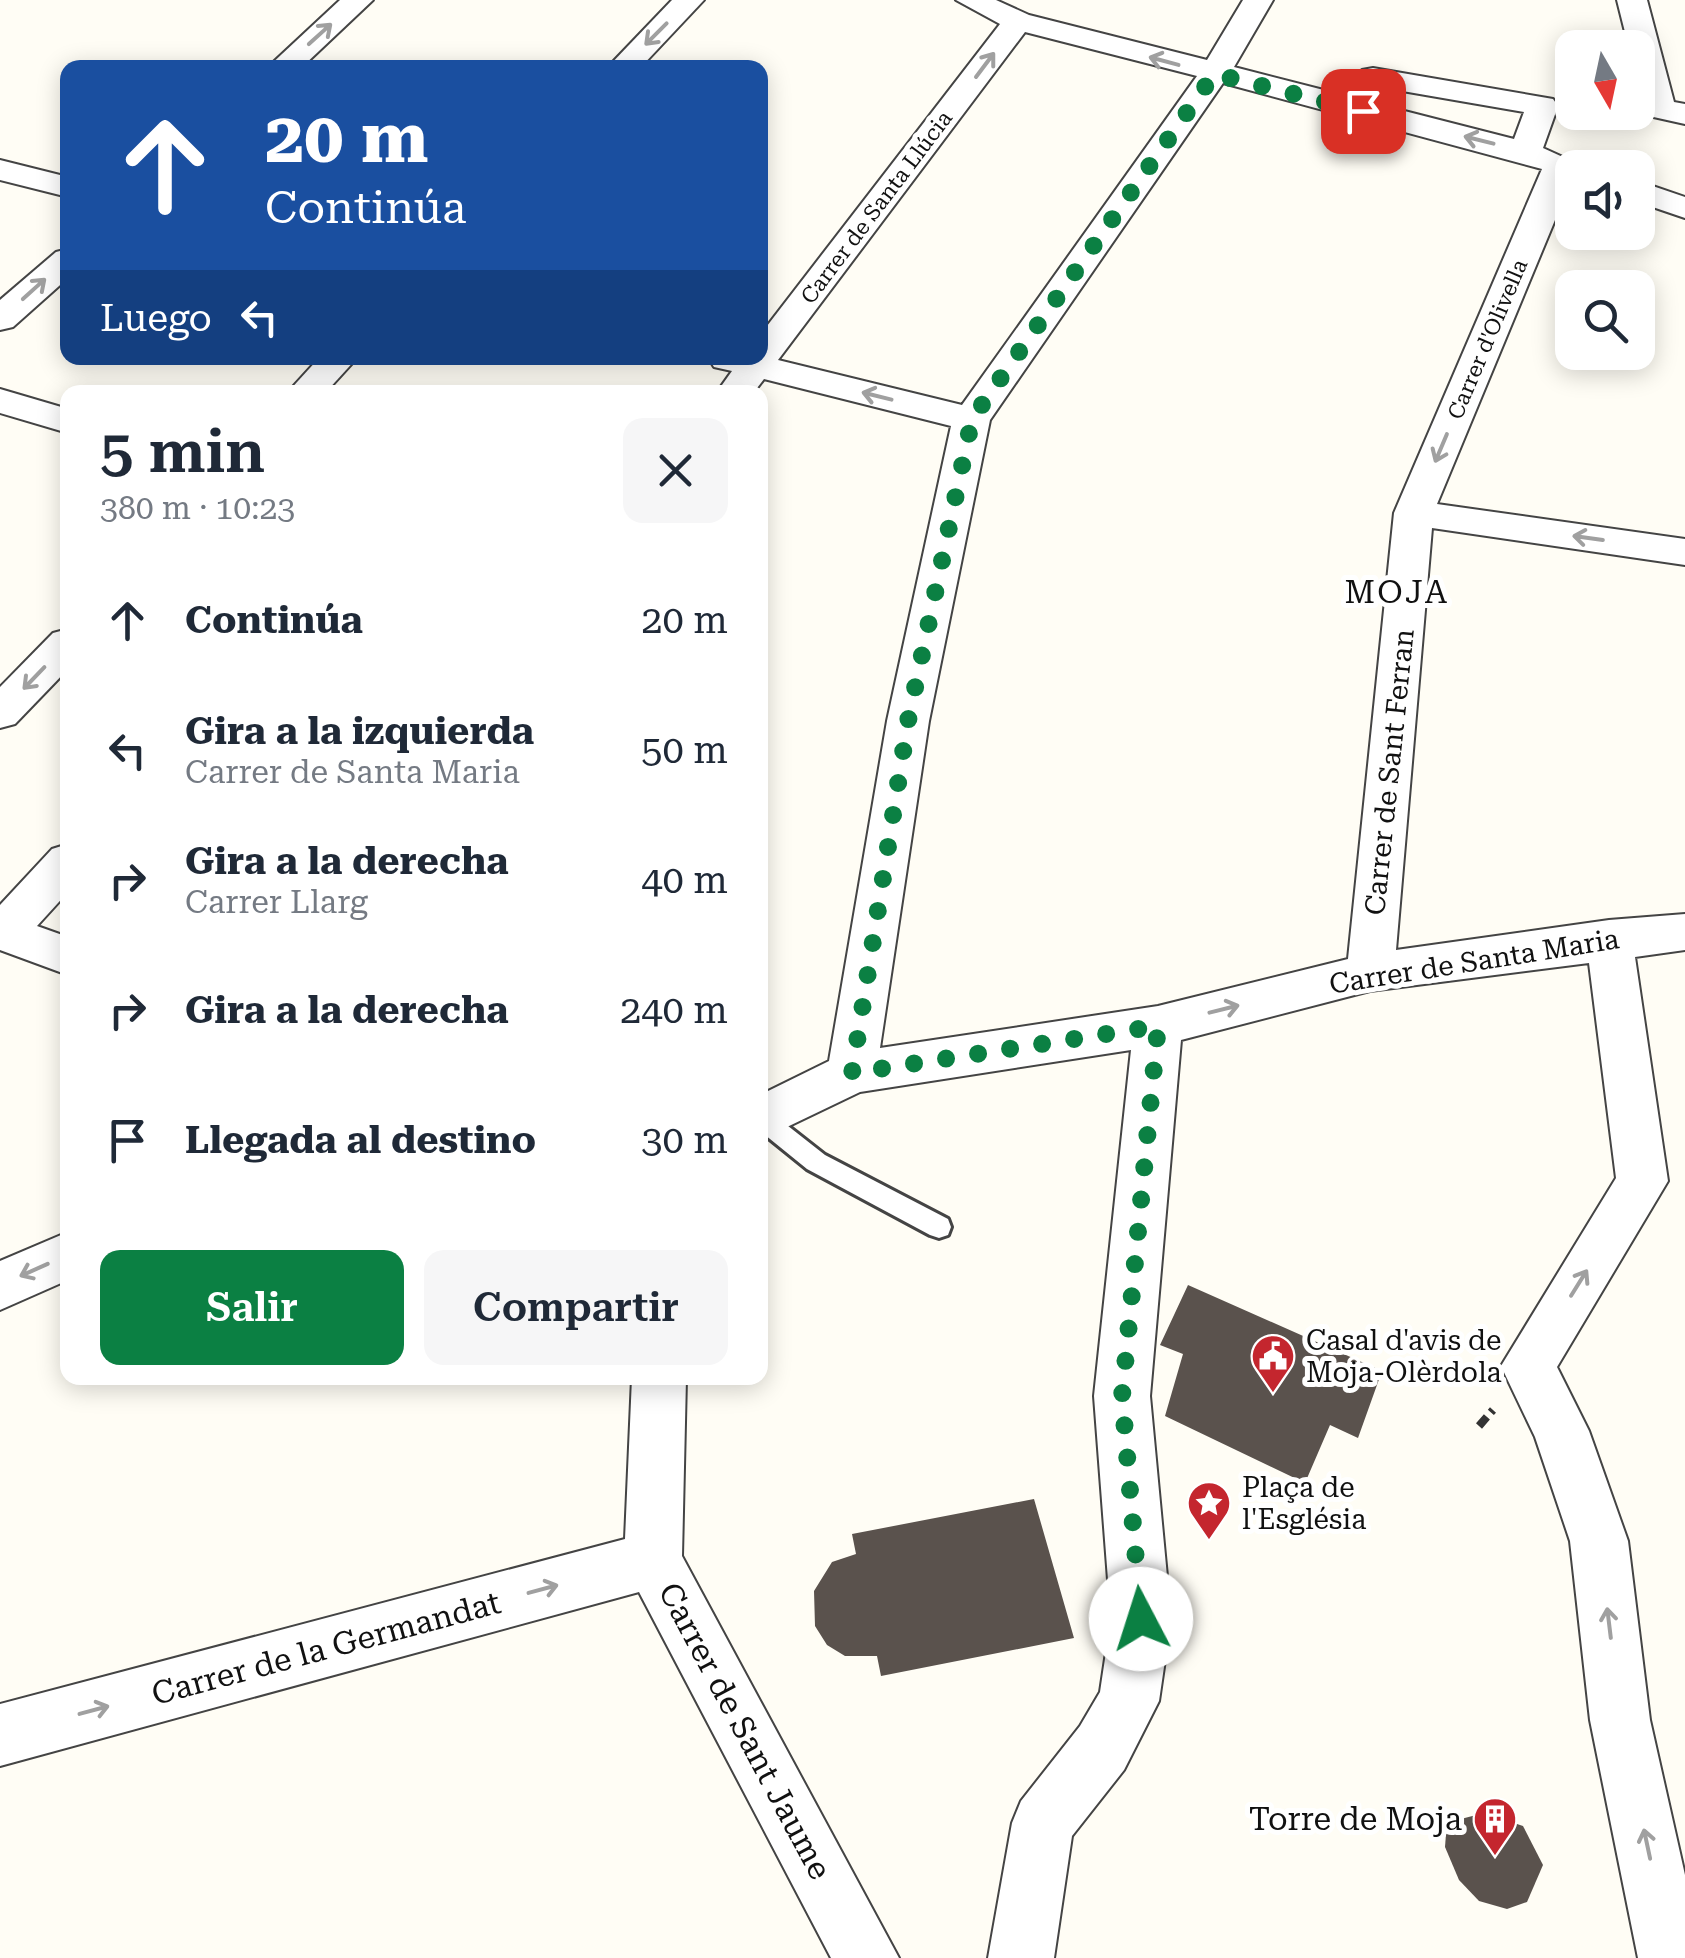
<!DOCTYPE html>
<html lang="es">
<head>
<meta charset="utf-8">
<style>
  body { margin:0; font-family:"Roboto Serif",serif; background:#f6f6f7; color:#1f2937; height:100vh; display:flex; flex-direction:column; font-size:38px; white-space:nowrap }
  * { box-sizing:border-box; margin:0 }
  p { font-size:32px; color:#747a83 }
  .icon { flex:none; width:55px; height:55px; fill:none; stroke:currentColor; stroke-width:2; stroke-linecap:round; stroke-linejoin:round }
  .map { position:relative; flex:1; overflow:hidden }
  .sheet { position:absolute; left:60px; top:385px; width:708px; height:1000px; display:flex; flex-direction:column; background:#fff; border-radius:20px; box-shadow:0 5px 25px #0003 }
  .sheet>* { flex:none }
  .top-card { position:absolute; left:60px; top:60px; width:708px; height:305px; border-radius:20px; box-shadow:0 5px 25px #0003; background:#1a4fa0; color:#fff; overflow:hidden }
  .needle { width:65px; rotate:171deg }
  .controls { position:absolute; left:1555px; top:30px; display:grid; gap:20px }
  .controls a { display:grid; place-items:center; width:100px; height:100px; border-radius:20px; background:#fff; box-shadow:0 5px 25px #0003; font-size:50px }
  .pin { position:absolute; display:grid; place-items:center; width:85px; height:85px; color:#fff; margin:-42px; border-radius:20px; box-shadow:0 5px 15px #0006 }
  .me { position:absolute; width:110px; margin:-55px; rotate:355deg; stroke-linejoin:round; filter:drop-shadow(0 0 8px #0008) }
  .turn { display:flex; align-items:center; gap:35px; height:210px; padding:0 40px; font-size:45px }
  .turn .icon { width:130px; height:130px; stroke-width:2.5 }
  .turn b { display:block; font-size:70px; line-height:85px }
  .then { display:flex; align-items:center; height:95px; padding:0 40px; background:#0003; gap:20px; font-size:38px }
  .round { display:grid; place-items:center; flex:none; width:105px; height:105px; border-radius:20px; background:#f6f6f7 }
  .summary { display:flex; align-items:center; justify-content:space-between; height:170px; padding:0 40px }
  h1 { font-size:60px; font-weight:600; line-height:75px }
  .cta { display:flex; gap:20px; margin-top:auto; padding:20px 40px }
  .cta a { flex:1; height:115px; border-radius:20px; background:#0b8043; color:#fff; font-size:40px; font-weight:600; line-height:115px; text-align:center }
  .cta a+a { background:#f6f6f7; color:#1f2937 }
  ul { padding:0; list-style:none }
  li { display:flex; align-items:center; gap:30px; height:130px; padding:0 40px }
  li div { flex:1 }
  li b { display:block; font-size:38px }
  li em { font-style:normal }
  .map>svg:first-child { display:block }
  .building { fill:#5a524d }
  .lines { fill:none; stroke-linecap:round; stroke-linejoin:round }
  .lane-casing { stroke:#444; stroke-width:6 }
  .street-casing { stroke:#444; stroke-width:4 }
  .path { stroke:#333; stroke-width:8; stroke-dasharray:12 6; stroke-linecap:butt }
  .lane { fill:#fff; fill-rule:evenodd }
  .street { fill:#fff; fill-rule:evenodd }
  .oneway { stroke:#a0a0a0 }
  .route { stroke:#0b8043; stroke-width:18; stroke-dasharray:0 32.4 }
  .labels { text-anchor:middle; stroke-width:10; stroke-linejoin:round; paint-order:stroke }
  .far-street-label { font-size:22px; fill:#111; stroke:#fff }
  .street-label { font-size:28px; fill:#111; stroke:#fff }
  .poi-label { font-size:28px; fill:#111; stroke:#fff; text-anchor:start }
  .quarter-label { font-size:32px; letter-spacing:2.5px; fill:#111; stroke:#fff }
  .near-street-label { font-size:32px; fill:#111; stroke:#fff }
  .near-poi-label { font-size:32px; fill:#111; stroke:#fff; text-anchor:end }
</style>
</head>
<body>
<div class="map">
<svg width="1685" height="1958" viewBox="0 0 1685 1958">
  <rect width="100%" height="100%" fill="#fffdf5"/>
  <g class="building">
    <polygon points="1188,1285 1382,1371 1358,1438 1330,1425 1305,1483 1165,1416 1183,1354 1160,1345"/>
    <polygon points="1034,1499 1074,1638 881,1676 877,1656 845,1656 827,1645 815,1626 814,1591 832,1562 856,1554 852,1534"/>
    <polygon points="1484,1813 1523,1826 1543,1865 1527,1902 1507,1909 1479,1901 1459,1880 1445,1847 1446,1834 1457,1820"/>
  </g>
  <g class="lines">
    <g class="lane-casing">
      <polygon id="lane" points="760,1108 769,1111 825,1155 948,1219 951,1227 948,1235 939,1238 930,1235 807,1169 760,1131"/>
    </g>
    <g class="street-casing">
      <g id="street">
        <polygon points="340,0 373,0 301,68 267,68"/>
        <polygon points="672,0 704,0 640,68 607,68"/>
        <path d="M956 0H996L1029 15 1207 60 1243 0H1273L1234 67 1351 97 1362 70 1373 68 1553 99 1558 106 1543 148 1587 168H1572V179L1437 504 1685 539V565L1432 528 1396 950 1609 920 1685 914V950L1635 957 1668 1181 1557 1367 1589 1431 1628 1541 1650 1720 1685 1875V1958H1638L1590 1720 1570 1541 1535 1437 1501 1366 1616 1178 1589 963 1370 991 1181 1040 1150 1396 1171 1619 1159 1701 1124 1770 1072 1836 1054 1958H988L1012 1823 1021 1801 1080 1726 1100 1692 1111 1619 1094 1396 1131 1050 860 1092 760 1140V1095L829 1061 887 721 951 426 764 379 754 392H717L732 371 714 367 709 359 760 358V335L1000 24ZM1025 32 1197 76 962 405 778 360ZM1223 83 1542 169 1394 513 1348 959 1158 1006 880 1048 929 721 990 420ZM1385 88 1524 112 1514 139 1381 105Z"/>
        <path d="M1617 0H1647L1674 102 1685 104V124L1649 116C1636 96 1638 71 1638 48H1629Z"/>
        <polygon points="0,160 68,177 68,197 0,180"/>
        <polygon points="1638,181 1685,197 1685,218 1638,202"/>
        <polygon points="68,249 68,278 13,327 0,330 0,300 56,252"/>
        <polygon points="319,358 357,358 326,392 288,392"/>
        <polygon points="0,389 68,409 68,433 0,413"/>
        <polygon points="68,629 68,669 15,724 0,728 0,687 53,633"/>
        <polygon points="68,844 68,892 37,926 68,937 68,975 0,950 0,905 52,849"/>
        <polygon points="68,1232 68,1280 0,1310 0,1261"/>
        <polygon points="632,1378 686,1378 682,1556 899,1958 831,1958 639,1592 0,1766 0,1704 625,1539"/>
      </g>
    </g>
    <polyline class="path" points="1479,1426 1493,1410"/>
    <use href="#lane" class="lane"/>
    <use href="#street" class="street"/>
  </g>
  <defs><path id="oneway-shaft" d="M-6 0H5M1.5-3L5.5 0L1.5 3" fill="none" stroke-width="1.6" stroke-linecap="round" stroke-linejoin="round" transform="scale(2.5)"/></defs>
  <g class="oneway">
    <use href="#oneway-shaft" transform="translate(320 34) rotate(-42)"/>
    <use href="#oneway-shaft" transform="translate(656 34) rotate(135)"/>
    <use href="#oneway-shaft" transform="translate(1164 61) rotate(-165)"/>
    <use href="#oneway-shaft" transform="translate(985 65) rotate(-53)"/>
    <use href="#oneway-shaft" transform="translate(1479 140) rotate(-166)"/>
    <use href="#oneway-shaft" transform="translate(34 289) rotate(-42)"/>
    <use href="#oneway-shaft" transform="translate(877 396) rotate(-166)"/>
    <use href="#oneway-shaft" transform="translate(1441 448) rotate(113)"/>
    <use href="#oneway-shaft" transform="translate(1588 538) rotate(-172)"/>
    <use href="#oneway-shaft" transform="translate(34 678) rotate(134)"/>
    <use href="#oneway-shaft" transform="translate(1224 1009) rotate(-14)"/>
    <use href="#oneway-shaft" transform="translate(34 1270) rotate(156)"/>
    <use href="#oneway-shaft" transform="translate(1579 1283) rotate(-58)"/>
    <use href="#oneway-shaft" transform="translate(543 1589) rotate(-15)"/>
    <use href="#oneway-shaft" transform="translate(1609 1623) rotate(-97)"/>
    <use href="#oneway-shaft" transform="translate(94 1710) rotate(-15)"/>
    <use href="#oneway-shaft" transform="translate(1647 1844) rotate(-102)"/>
  </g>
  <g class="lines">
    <polyline class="route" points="1141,1619 1122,1396 1158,1026 852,1073 908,721 972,419 1214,74 1363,111"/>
  </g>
  <defs>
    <g id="civic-pin" transform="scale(2.25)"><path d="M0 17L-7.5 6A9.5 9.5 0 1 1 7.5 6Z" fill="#c4262e" stroke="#fff"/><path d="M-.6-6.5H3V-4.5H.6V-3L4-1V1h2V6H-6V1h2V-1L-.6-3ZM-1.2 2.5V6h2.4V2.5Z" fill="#fff"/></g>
    <g id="sight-pin" transform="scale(2.25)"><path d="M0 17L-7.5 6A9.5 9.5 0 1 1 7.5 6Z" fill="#c4262e" stroke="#fff"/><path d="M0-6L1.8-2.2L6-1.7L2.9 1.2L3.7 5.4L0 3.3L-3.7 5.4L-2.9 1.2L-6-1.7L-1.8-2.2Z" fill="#fff"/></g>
    <g id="building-pin" transform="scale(2.25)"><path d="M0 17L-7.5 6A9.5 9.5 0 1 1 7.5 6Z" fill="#c4262e" stroke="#fff"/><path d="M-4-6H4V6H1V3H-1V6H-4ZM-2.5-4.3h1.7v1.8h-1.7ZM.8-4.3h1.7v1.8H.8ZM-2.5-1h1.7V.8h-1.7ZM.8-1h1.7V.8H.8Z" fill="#fff"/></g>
  </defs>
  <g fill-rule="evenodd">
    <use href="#civic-pin" x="1273" y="1356"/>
    <use href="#sight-pin" x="1209" y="1503"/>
    <use href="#building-pin" x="1495" y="1819"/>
  </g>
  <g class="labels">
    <g class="far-street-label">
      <text transform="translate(876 207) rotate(-53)" y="8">Carrer de Santa Llúcia</text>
      <text transform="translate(1487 339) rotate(-67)" y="8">Carrer d'Olivella</text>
    </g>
    <g class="street-label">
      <text transform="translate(1389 772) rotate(-84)" y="10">Carrer de Sant Ferran</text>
      <text transform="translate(1474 961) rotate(-9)" y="10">Carrer de Santa Maria</text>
    </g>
    <g class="poi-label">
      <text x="1306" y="1350">Casal d'avis de<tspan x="1306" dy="32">Moja-Olèrdola</tspan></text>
      <text x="1242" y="1497">Plaça de<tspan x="1242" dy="32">l'Església</tspan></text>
    </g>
    <g class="quarter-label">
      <text x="1397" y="603">MOJA</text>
    </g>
    <g class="near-street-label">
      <text transform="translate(326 1648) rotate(-15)" y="11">Carrer de la Germandat</text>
      <text transform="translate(745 1731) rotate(62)" y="11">Carrer de Sant Jaume</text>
    </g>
    <g class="near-poi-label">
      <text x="1462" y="1830">Torre de Moja</text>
    </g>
  </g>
</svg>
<div class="controls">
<a><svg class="needle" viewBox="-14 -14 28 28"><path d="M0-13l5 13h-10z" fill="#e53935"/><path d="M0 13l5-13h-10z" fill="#747a83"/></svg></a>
<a><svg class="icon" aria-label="sound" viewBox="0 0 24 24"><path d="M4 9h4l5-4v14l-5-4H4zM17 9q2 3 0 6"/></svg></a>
<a><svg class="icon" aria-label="search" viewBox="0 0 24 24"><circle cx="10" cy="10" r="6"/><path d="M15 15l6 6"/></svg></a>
</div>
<div class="pin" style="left:1363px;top:111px;background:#d93025"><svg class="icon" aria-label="arrive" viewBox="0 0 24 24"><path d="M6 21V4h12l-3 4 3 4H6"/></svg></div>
<svg class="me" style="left:1141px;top:1619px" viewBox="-20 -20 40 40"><circle r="19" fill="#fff"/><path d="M0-13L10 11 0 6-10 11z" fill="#0b8043"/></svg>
<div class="top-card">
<div class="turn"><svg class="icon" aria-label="ahead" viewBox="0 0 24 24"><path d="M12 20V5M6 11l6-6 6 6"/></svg><div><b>20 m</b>Continúa</div></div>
<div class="then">Luego<svg class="icon" aria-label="left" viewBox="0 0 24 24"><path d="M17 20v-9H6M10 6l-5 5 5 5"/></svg></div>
</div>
<section class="sheet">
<div class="summary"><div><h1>5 min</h1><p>380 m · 10:23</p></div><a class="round"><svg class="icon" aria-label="close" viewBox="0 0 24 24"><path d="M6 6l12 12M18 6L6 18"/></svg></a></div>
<ul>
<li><svg class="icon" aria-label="ahead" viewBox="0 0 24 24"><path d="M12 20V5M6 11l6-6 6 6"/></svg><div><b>Continúa</b></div><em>20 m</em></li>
<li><svg class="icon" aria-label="left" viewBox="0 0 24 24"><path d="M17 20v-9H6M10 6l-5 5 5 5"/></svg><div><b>Gira a la izquierda</b><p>Carrer de Santa Maria</p></div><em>50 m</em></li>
<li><svg class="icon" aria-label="right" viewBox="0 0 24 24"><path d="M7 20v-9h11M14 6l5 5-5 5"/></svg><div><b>Gira a la derecha</b><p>Carrer Llarg</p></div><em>40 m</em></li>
<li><svg class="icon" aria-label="right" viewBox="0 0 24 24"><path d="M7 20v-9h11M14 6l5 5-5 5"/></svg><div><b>Gira a la derecha</b></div><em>240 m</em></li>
<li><svg class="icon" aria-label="arrive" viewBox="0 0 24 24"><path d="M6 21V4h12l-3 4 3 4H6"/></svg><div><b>Llegada al destino</b></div><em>30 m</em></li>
</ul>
<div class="cta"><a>Salir</a><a>Compartir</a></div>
</section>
</div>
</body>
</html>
